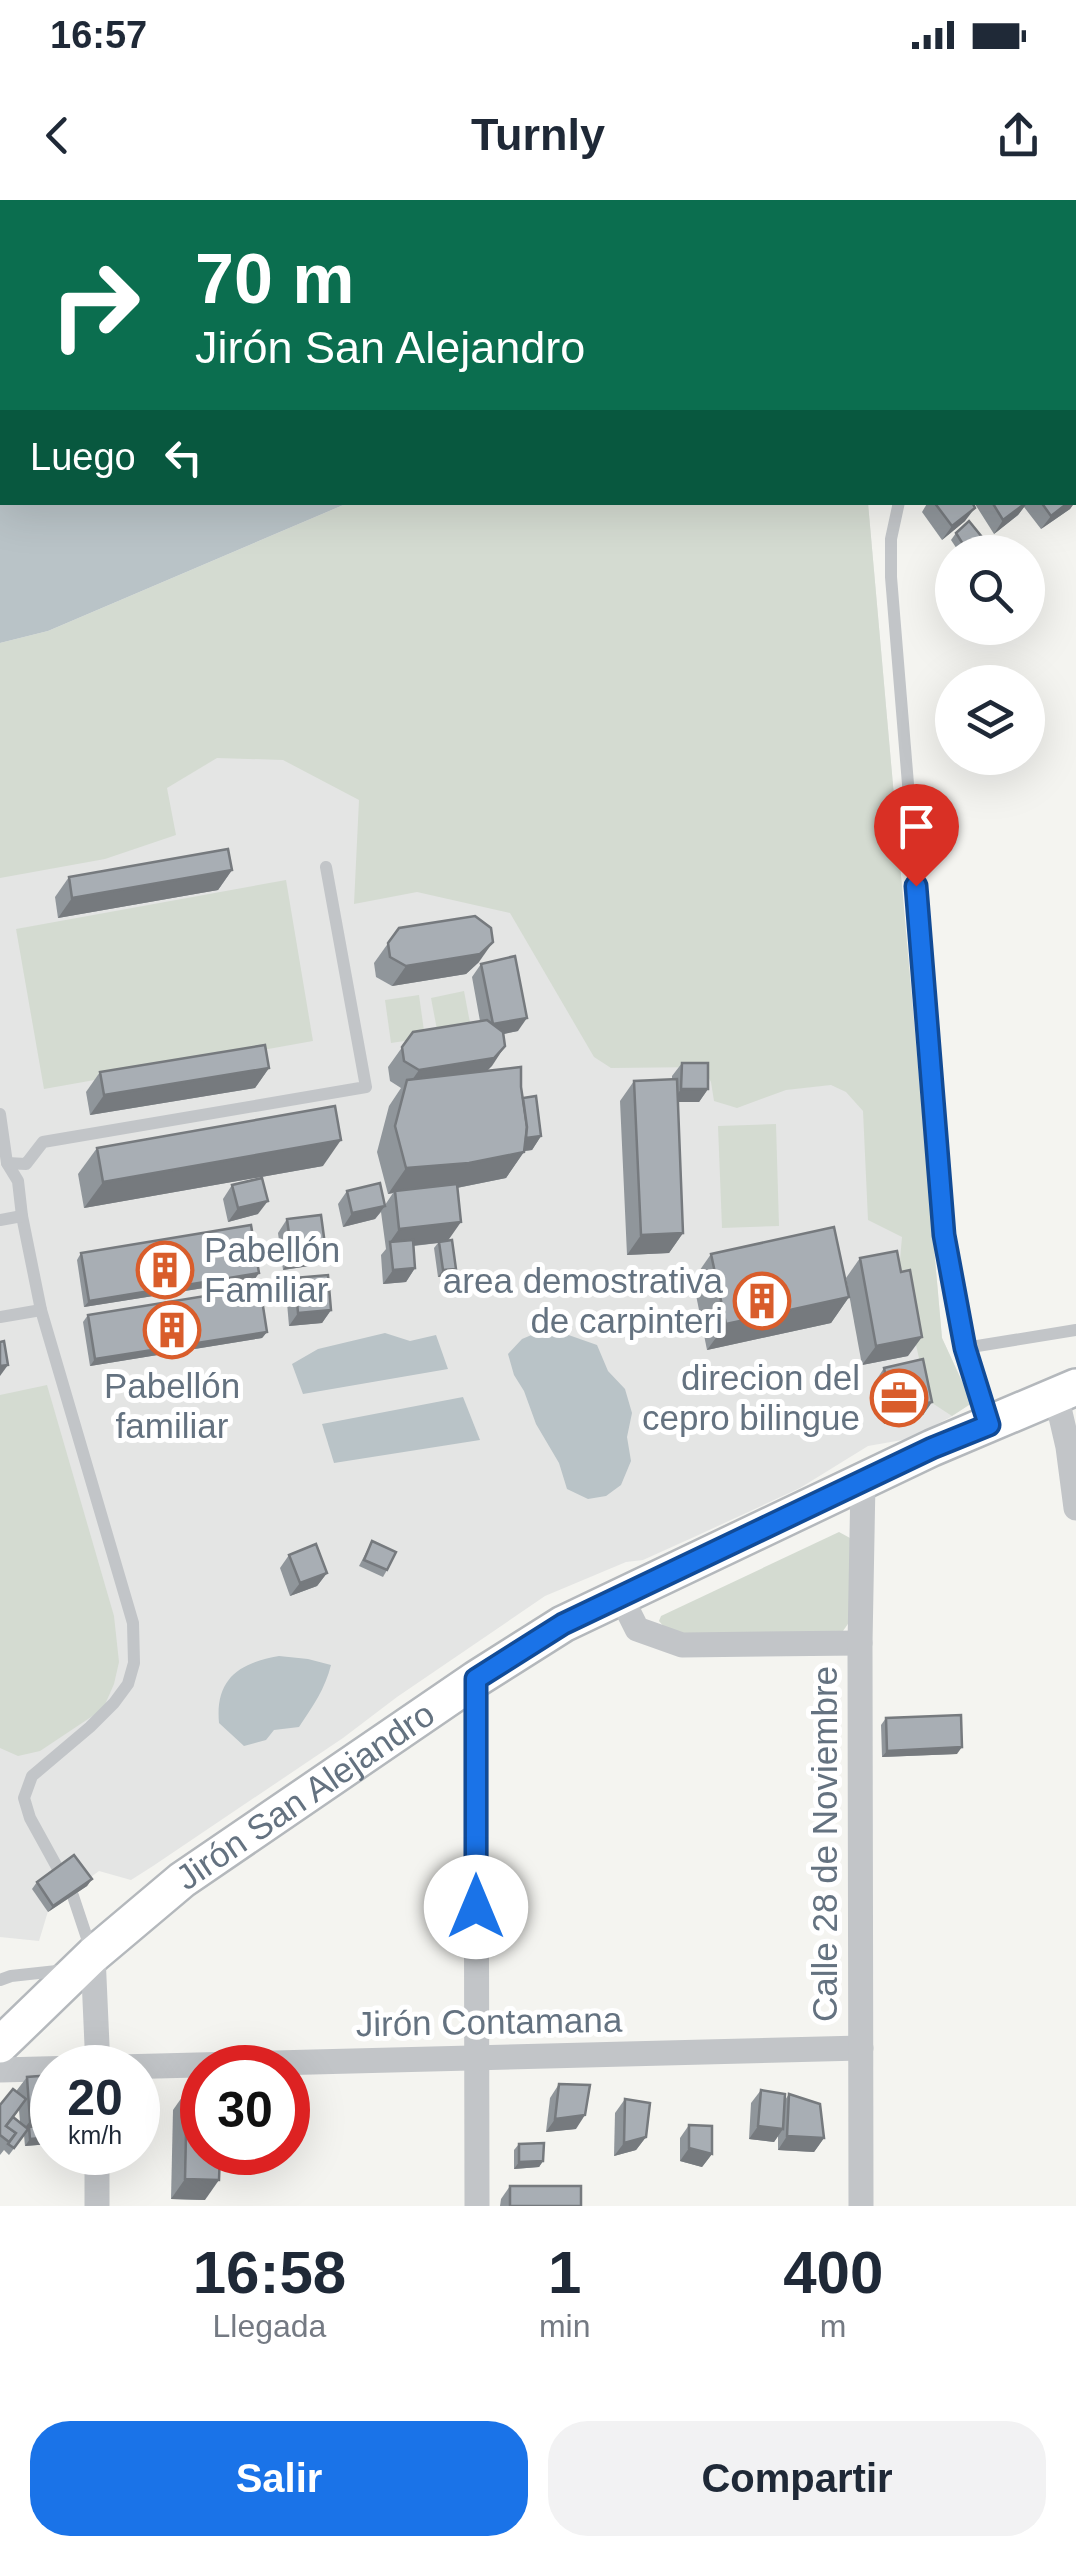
<!DOCTYPE html>
<html lang="es">
<head>
<meta charset="utf-8">
<style>
  body { margin:0; font-family:Helvetica,sans-serif; background:#f2f2f3; color:#1f2937; height:100vh; display:flex; flex-direction:column; font-size:38px; white-space:nowrap }
  * { box-sizing:border-box; margin:0 }
  p { font-size:32px; color:#747a83 }
  .icon { flex:none; width:55px; height:55px; fill:none; stroke:currentColor; stroke-width:2; stroke-linecap:round; stroke-linejoin:round }
  .map { position:relative; height:2006px; overflow:hidden }
  .details { display:flex; flex-direction:column; background:#fff; flex:1 }
  .details>* { flex:none }
  .hud { position:absolute; left:0px; top:0px; width:1078px; height:305px; box-shadow:0 10px 40px #0002; background:#0b6e4f; color:#fff; overflow:hidden }
  .tools { position:absolute; left:935px; top:335px; display:grid; gap:20px }
  .tools a { display:grid; place-items:center; width:110px; height:110px; border-radius:50%; background:#fff; box-shadow:0 10px 40px #0002; font-size:50px }
  .speed { position:absolute; left:30px; top:1845px; display:flex; gap:20px; font-size:50px; font-weight:700; text-align:center }
  .speed>* { display:grid; place-content:center; width:130px; height:130px; border-radius:50%; background:#fff; box-shadow:0 10px 40px #0002; line-height:1 }
  .speed small { font-size:25px; font-weight:400 }
  .speed .limit { border:15px solid #d22; background:#fff; color:#111 }
  .pin { position:absolute; display:grid; place-items:center; width:85px; height:85px; color:#fff; margin:-102px -42px; border-radius:50% 50% 50% 0; rotate:-45deg; box-shadow:0 0 10px #0007 }
  .pin .icon { rotate:45deg }
  .me { position:absolute; width:110px; margin:-55px; rotate:0deg; stroke-linejoin:round; filter:drop-shadow(0 0 8px #0008) }
  .turn { display:flex; align-items:center; gap:35px; height:210px; padding:0 30px; font-size:45px }
  .turn .icon { width:130px; height:130px; stroke-width:2.5 }
  .turn b { display:block; font-size:70px; line-height:85px }
  .then { display:flex; align-items:center; height:95px; padding:0 30px; background:#0003; gap:20px; font-size:38px }
  .eta { display:flex; justify-content:space-evenly; align-items:center; height:170px; text-align:center }
  .eta b { font-size:60px; font-weight:600; line-height:70px }
  .primary-button { display:flex; gap:20px; margin-top:auto; padding:20px 30px }
  .primary-button a { flex:1; height:115px; border-radius:40px; background:#1a73e8; color:#fff; font-size:40px; font-weight:600; line-height:115px; text-align:center }
  .primary-button a+a { background:#f2f2f3; color:#1f2937 }
  .status { display:flex; justify-content:space-between; align-items:center; height:70px; padding:0 50px; background:#fff; direction:ltr }
  .status svg { height:28px; fill:currentColor }
  header { display:flex; justify-content:space-between; align-items:center; height:130px; padding:0 30px; background:#fff; font-size:45px; font-weight:600 }
  .map>svg:first-child { display:block }
  .built { fill:#e4e5e4 }
  .green { fill:#d4dbd1 }
  .water { fill:#b9c3c7 }
  .lines { fill:none; stroke-linecap:round; stroke-linejoin:round }
  .secondary-casing { stroke:#b4b8bc; stroke-width:40 }
  .lane { stroke:#c2c5c8; stroke-width:12 }
  .street { stroke:#c2c5c8; stroke-width:25 }
  .secondary { stroke:#fff; stroke-width:35 }
  .wall { fill:#90969b; fill-rule:evenodd }
  .shaded-wall { fill:#767a7e }
  .building { fill:#a8aeb4; stroke:#767a7e; stroke-width:2.5 }
  .route-casing { stroke:#114b97; stroke-width:25 }
  .route { stroke:#1a73e8; stroke-width:18 }
  .labels { text-anchor:middle; stroke-width:10; stroke-linejoin:round; paint-order:stroke }
  .poi-label { font-size:35px; fill:#647280; stroke:#fff; text-anchor:end }
  .street-label { font-size:35px; fill:#647280; stroke:#fff }
</style>
</head>
<body>
<div class="status"><b>16:57</b><svg viewBox="0 0 49 12"><path d="M0 12V9h3v3zM5 12V6h3v6zM10 12V3h3v9zM15 12V0h3v12zM26 1h20v11H26zM47 4h2v5h-2z"/></svg></div>
<header><svg class="icon" aria-label="back" viewBox="0 0 24 24"><path d="M15 5l-7 7 7 7"/></svg>Turnly<svg class="icon" aria-label="share" viewBox="0 0 24 24"><path d="M12 15V3M7 8l5-5 5 5M5 13v7h14v-7"/></svg></header>
<div class="map">
<svg width="1076" height="2006" viewBox="0 0 1076 2006">
  <rect width="100%" height="100%" fill="#f4f4f0"/>
  <polygon class="built" points="450,303 868,303 942,1138 972,1203 949,1218 908,1239 868,1246 800,1288 694,1337 643,1360 626,1362 545,1396 397,1497 343,1538 153,1666 131,1680 99,1671 49,1708 39,1741 0,1737 0,578 378,354"/>
  <g class="green">
    <polygon points="348,303 868,303 942,1138 972,1203 952,1216 929,1201 899,1072 902,1037 868,1020 863,911 846,892 831,885 786,890 737,908 714,901 711,882 703,867 611,868 594,857 510,713 417,692 354,704 359,600 283,560 217,558 167,588 176,635 105,659 0,678 0,443 48,431"/>
    <polygon points="286,680 313,841 44,889 16,729"/>
    <polygon points="464,791 471,828 438,835 431,798"/>
    <polygon points="419,795 425,838 391,843 385,800"/>
    <polygon points="776,924 779,1026 722,1028 718,926"/>
    <polygon points="47,1185 114,1416 119,1462 114,1484 103,1509 40,1551 18,1556 0,1548 0,1195"/>
    <polygon points="839,1332 850,1338 850,1421 843,1431 692,1437 664,1427 659,1421 661,1416"/>
  </g>
  <g class="water">
    <polygon points="0,0 1070,0 1060,2 2,2 2,302 348,303 48,431 0,443"/>
    <polygon points="541,1131 560,1132 597,1145 608,1171 625,1189 632,1213 627,1237 631,1261 621,1285 606,1296 588,1299 567,1289 559,1263 536,1224 524,1191 514,1175 508,1154 522,1139"/>
    <polygon points="385,1133 410,1141 436,1135 448,1169 303,1194 292,1164 318,1149"/>
    <polygon points="463,1197 480,1240 334,1263 322,1224"/>
    <path d="M279 1456 308 1459 331 1465C325 1489 313 1506 299 1527L274 1530 266 1540 244 1546 219 1523C215 1479 239 1463 279 1456Z"/>
  </g>
  <g class="lines">
    <g class="secondary-casing">
      <g id="secondary">
        <path id="s1" d="M0 1845 93 1755 182 1680 476 1479 563 1424 932 1248 1076 1187"/>
      </g>
    </g>
    <g class="lane">
      <polyline points="1075,228 1076,228"/>
      <polyline points="899,302 891,339 891,377 945,1035 965,1148 988,1222"/>
      <polyline points="0,914 7,963 18,981 22,1016 41,1110 133,1423 134,1463 128,1484 114,1503 90,1527 32,1576 24,1598 30,1618 73,1696 92,1753"/>
      <polyline points="7,963 26,964 43,942 366,887 326,667"/>
      <polyline points="0,1020 22,1016"/>
      <polyline points="0,1117 41,1110"/>
      <polyline points="965,1148 1076,1130"/>
      <polyline points="0,1780 11,1776 66,1770"/>
    </g>
    <g class="street">
      <polyline points="1056,1195 1068,1247 1076,1308"/>
      <polyline points="621,1397 637,1429 682,1445 860,1443"/>
      <polyline points="476,1479 477,2006"/>
      <polyline points="93,1755 98,1868"/>
      <polyline points="0,1870 861,1848"/>
      <polyline points="97,2006 97,1952"/>
      <polyline points="861,2006 860,1443 863,1282"/>
    </g>
    <use href="#secondary" class="secondary"/>
  </g>
  <g class="wall">
    <polygon points="928,302 972,302 965,321 942,340 922,312"/>
    <polygon points="976,302 1075,302 1070,309 1041,329 1024,307 1018,315 994,334 975,304"/>
    <polygon points="956,333 982,337 977,344 966,352 959,352 951,340"/>
    <polygon points="232,670 218,690 58,718 55,697 69,677"/>
    <polygon points="399,728 479,762 466,774 392,786 376,777 374,763"/>
    <polygon points="481,764 518,831 503,834 505,846 487,871 521,887 523,898 541,936 532,950 524,951 506,978 457,988 448,1040 451,1076 438,1077 434,1048 438,1043 414,1046 415,1068 406,1082 383,1084 381,1055 386,1049 381,1012 375,1019 343,1027 338,1004 347,991 385,1005 393,993 388,994 377,952 389,906 401,888 390,881 388,867 413,832 480,821 472,777"/>
    <polygon points="682,863 708,889 699,902 678,902 683,1033 669,1053 627,1055 620,901 634,881 672,879 672,876"/>
    <polygon points="269,868 255,888 90,915 86,892 100,872"/>
    <polygon points="97,948 323,966 84,1008 78,974"/>
    <polygon points="232,985 258,1014 228,1022 223,999"/>
    <polygon points="287,1019 316,1065 283,1070 278,1033"/>
    <polygon points="81,1053 259,1073 254,1080 84,1107 77,1060"/>
    <polygon points="711,1054 849,1097 831,1123 707,1150 693,1080"/>
    <polygon points="860,1058 901,1072 908,1156 862,1165 846,1078"/>
    <polygon points="295,1078 331,1110 322,1123 289,1126 286,1091"/>
    <polygon points="88,1115 267,1132 262,1138 90,1166 83,1122"/>
    <polygon points="884,1168 932,1202 923,1215 884,1224 875,1182"/>
    <polygon points="372,1341 387,1370 383,1377 359,1366"/>
    <polygon points="289,1355 327,1373 317,1386 290,1396 280,1368"/>
    <polygon points="886,1518 957,1554 882,1557 881,1525"/>
    <polygon points="92,1679 87,1686 48,1712 32,1689 37,1682"/>
    <path d="M27 1877 50 1944 25 1946 24 1935 9 1955 4 1950 0 1955V1905L17 1893V1890ZM19 1910 20 1922 13 1918Z"/>
    <polygon points="559,1884 576,1929 546,1932 550,1898"/>
    <polygon points="187,1890 205,2000 171,1999 173,1910"/>
    <polygon points="761,1890 785,1900 789,1894 824,1938 814,1952 778,1950 778,1936 774,1942 749,1939 751,1903"/>
    <polygon points="625,1899 646,1937 636,1950 614,1956 615,1913"/>
    <polygon points="689,1925 712,1954 702,1967 680,1961 680,1938"/>
    <polygon points="519,1944 543,1961 539,1967 514,1969 514,1950"/>
    <polygon points="510,1986 581,2006 500,2006 501,1999"/>
  </g>
  <g class="shaded-wall">
    <polygon points="1028,302 1018,315 994,334 1003,320"/>
    <polygon points="1069,302 1075,302 1070,309 1041,329 1051,316"/>
    <polygon points="975,308 965,321 942,340 952,326"/>
    <polygon points="982,337 977,344 963,352 966,349"/>
    <polygon points="232,670 218,690 58,718 72,698"/>
    <polygon points="493,742 479,762 466,774 392,786 406,766"/>
    <polygon points="527,818 518,831 484,838 493,824"/>
    <polygon points="505,846 492,866 480,878 405,890 419,870"/>
    <polygon points="269,868 255,888 90,915 104,895"/>
    <polygon points="681,889 708,889 699,902 672,902"/>
    <polygon points="541,936 532,950 509,953 519,940"/>
    <polygon points="341,940 323,966 84,1008 103,982"/>
    <polygon points="524,952 506,978 451,989 395,991 393,993 388,994 406,968"/>
    <polygon points="268,1001 258,1014 228,1022 238,1008"/>
    <polygon points="385,1006 375,1019 343,1027 352,1013"/>
    <polygon points="461,1022 447,1042 391,1048 390,1042 385,1049 399,1029"/>
    <polygon points="683,1033 669,1053 627,1055 641,1035"/>
    <polygon points="326,1052 316,1065 283,1070 292,1056"/>
    <polygon points="415,1068 406,1082 383,1084 393,1070"/>
    <polygon points="456,1069 451,1076 438,1077 443,1070"/>
    <polygon points="259,1073 254,1080 84,1107 89,1101"/>
    <polygon points="849,1097 831,1123 707,1150 726,1124"/>
    <polygon points="331,1110 322,1123 289,1126 298,1113"/>
    <polygon points="267,1132 262,1138 90,1166 95,1159"/>
    <polygon points="922,1137 908,1156 862,1165 876,1146"/>
    <polygon points="8,1165 0,1176 0,1166"/>
    <polygon points="932,1202 923,1215 884,1224 894,1210"/>
    <polygon points="327,1373 317,1386 290,1396 300,1383"/>
    <polygon points="962,1547 957,1554 882,1557 887,1551"/>
    <polygon points="92,1679 87,1686 48,1712 53,1706"/>
    <polygon points="585,1915 576,1929 546,1932 555,1919"/>
    <polygon points="52,1919 52,1927 29,1927 24,1934 20,1934 30,1921"/>
    <polygon points="758,1926 783,1929 774,1942 749,1939"/>
    <polygon points="787,1936 824,1938 814,1952 778,1950"/>
    <polygon points="52,1937 50,1944 25,1946 30,1939"/>
    <polygon points="646,1937 636,1950 614,1956 624,1943"/>
    <polygon points="689,1948 712,1954 702,1967 680,1961"/>
    <polygon points="543,1961 539,1967 514,1969 519,1962"/>
    <polygon points="185,1979 219,1980 205,2000 171,1999"/>
  </g>
  <g class="building">
    <polygon points="934,302 972,302 975,308 952,326"/>
    <polygon points="992,302 1027,302 1003,320"/>
    <polygon points="1041,302 1069,302 1051,316"/>
    <polygon points="969,321 982,337 966,349 956,333"/>
    <polygon points="228,649 232,670 72,698 69,677"/>
    <polygon points="475,716 491,728 493,742 480,754 406,766 390,757 388,743 399,728"/>
    <polygon points="515,756 527,818 493,824 481,764"/>
    <polygon points="487,820 503,832 505,846 494,858 419,870 404,861 402,847 413,832"/>
    <polygon points="265,845 269,868 104,895 100,872"/>
    <polygon points="682,863 708,863 708,889 681,889"/>
    <polygon points="521,867 521,887 527,927 524,952 469,963 406,968 395,926 407,880"/>
    <polygon points="677,879 683,1033 641,1035 634,881"/>
    <polygon points="536,896 541,936 526,938 527,927 523,898"/>
    <polygon points="335,906 341,940 103,982 97,948"/>
    <polygon points="262,978 268,1001 238,1008 232,985"/>
    <polygon points="380,983 385,1006 352,1013 347,991"/>
    <polygon points="457,984 461,1022 399,1029 395,991"/>
    <polygon points="321,1015 326,1052 292,1056 287,1019"/>
    <polygon points="251,1025 259,1073 89,1101 81,1053"/>
    <polygon points="834,1027 849,1097 726,1124 711,1054"/>
    <polygon points="413,1040 415,1068 393,1070 390,1042"/>
    <polygon points="452,1040 456,1069 443,1070 439,1042"/>
    <polygon points="897,1051 901,1072 910,1070 922,1137 876,1146 860,1058"/>
    <polygon points="328,1075 331,1110 298,1113 295,1078"/>
    <polygon points="260,1087 267,1132 95,1159 88,1115"/>
    <polygon points="4,1141 8,1165 0,1166 0,1142"/>
    <polygon points="923,1159 932,1202 894,1210 884,1168"/>
    <polygon points="372,1341 396,1352 387,1370 364,1360"/>
    <polygon points="316,1344 327,1373 300,1383 289,1355"/>
    <polygon points="961,1515 962,1547 887,1551 886,1518"/>
    <polygon points="74,1655 92,1679 53,1706 37,1682"/>
    <polygon points="52,1875 52,1919 30,1921 27,1877"/>
    <polygon points="559,1884 590,1885 585,1915 555,1919"/>
    <polygon points="13,1889 26,1899 6,1926 16,1933 9,1942 0,1935 0,1905"/>
    <polygon points="187,1890 202,1891 202,1952 220,1952 219,1980 185,1979"/>
    <polygon points="761,1890 785,1894 783,1929 758,1926"/>
    <polygon points="789,1894 820,1904 824,1938 787,1936"/>
    <polygon points="625,1899 650,1903 646,1937 624,1943"/>
    <polygon points="13,1917 28,1929 14,1948 8,1944 16,1933 6,1926"/>
    <polygon points="52,1925 52,1937 30,1939 29,1927"/>
    <polygon points="689,1925 712,1926 712,1954 689,1948"/>
    <polygon points="544,1943 543,1961 519,1962 519,1944"/>
    <rect x="510" y="1986" width="71" height="20"/>
  </g>
  <g class="lines">
    <g class="route-casing">
      <polyline id="route" points="476,1707 476,1479 563,1424 932,1248 989,1225 965,1148 944,1035 916,686"/>
    </g>
    <use href="#route" class="route"/>
  </g>
  <defs>
    <g id="building-ring" transform="scale(2.875)"><circle r="9.5" fill="#fff" stroke="#d95d2b" stroke-width="1.5"/><path d="M-4-6H4V6H1V3H-1V6H-4ZM-2.5-4.3h1.7v1.8h-1.7ZM.8-4.3h1.7v1.8H.8ZM-2.5-1h1.7V.8h-1.7ZM.8-1h1.7V.8H.8Z" fill="#d95d2b"/></g>
    <g id="office-ring" transform="scale(2.875)"><circle r="9.5" fill="#fff" stroke="#d95d2b" stroke-width="1.5"/><path d="M-6-3h4V-5.5h4V-3h4V5H-6ZM-1-4.5V-3h2v-1.5ZM-6 0V1H6V0Z" fill="#d95d2b"/></g>
  </defs>
  <g fill-rule="evenodd">
    <use href="#building-ring" x="165" y="1070"/>
    <use href="#building-ring" x="762" y="1101"/>
    <use href="#building-ring" x="172" y="1130"/>
    <use href="#office-ring" x="899" y="1198"/>
  </g>
  <g class="labels">
    <g class="poi-label">
      <text x="204" y="1062" text-anchor="start">Pabellón<tspan x="204" dy="40">Familiar</tspan></text>
      <text x="723" y="1093">area demostrativa<tspan x="723" dy="40">de carpinteri</tspan></text>
      <text x="860" y="1190">direcion del<tspan x="860" dy="40">cepro bilingue</tspan></text>
      <text x="172" y="1198" text-anchor="middle">Pabellón<tspan x="172" dy="40">familiar</tspan></text>
    </g>
    <g class="street-label">
      <text dy="12" stroke="none"><textPath href="#s1" startOffset="395">Jirón San Alejandro</textPath></text>
      <text transform="translate(825 1644) rotate(-90)" y="12">Calle 28 de Noviembre</text>
      <text transform="translate(489 1822) rotate(-1)" y="12">Jirón Contamana</text>
    </g>
  </g>
</svg>
<div class="tools">
<a><svg class="icon" aria-label="search" viewBox="0 0 24 24"><circle cx="10" cy="10" r="6"/><path d="M15 15l6 6"/></svg></a>
<a><svg class="icon" aria-label="layers" viewBox="0 0 24 24"><path d="M12 4l9 5-9 5-9-5zM3 14l9 5 9-5"/></svg></a>
</div>
<div class="speed"><div>20<small>km/h</small></div><div class="limit">30</div></div>
<div class="pin" style="left:916px;top:686px;background:#d93025"><svg class="icon" aria-label="arrive" viewBox="0 0 24 24"><path d="M6 21V4h12l-3 4 3 4H6"/></svg></div>
<svg class="me" style="left:476px;top:1707px" viewBox="-20 -20 40 40"><circle r="19" fill="#fff"/><path d="M0-13L10 11 0 6-10 11z" fill="#1a73e8"/></svg>
<div class="hud">
<div class="turn"><svg class="icon" aria-label="right" viewBox="0 0 24 24"><path d="M7 20v-9h11M14 6l5 5-5 5"/></svg><div><b>70 m</b>Jirón San Alejandro</div></div>
<div class="then">Luego<svg class="icon" aria-label="left" viewBox="0 0 24 24"><path d="M17 20v-9H6M10 6l-5 5 5 5"/></svg></div>
</div>
</div>
<section class="details">
<div class="eta">
<div><b>16:58</b><p>Llegada</p></div>
<div><b>1</b><p>min</p></div>
<div><b>400</b><p>m</p></div>
</div>
<div class="primary-button"><a>Salir</a><a>Compartir</a></div>
</section>
</body>
</html>
